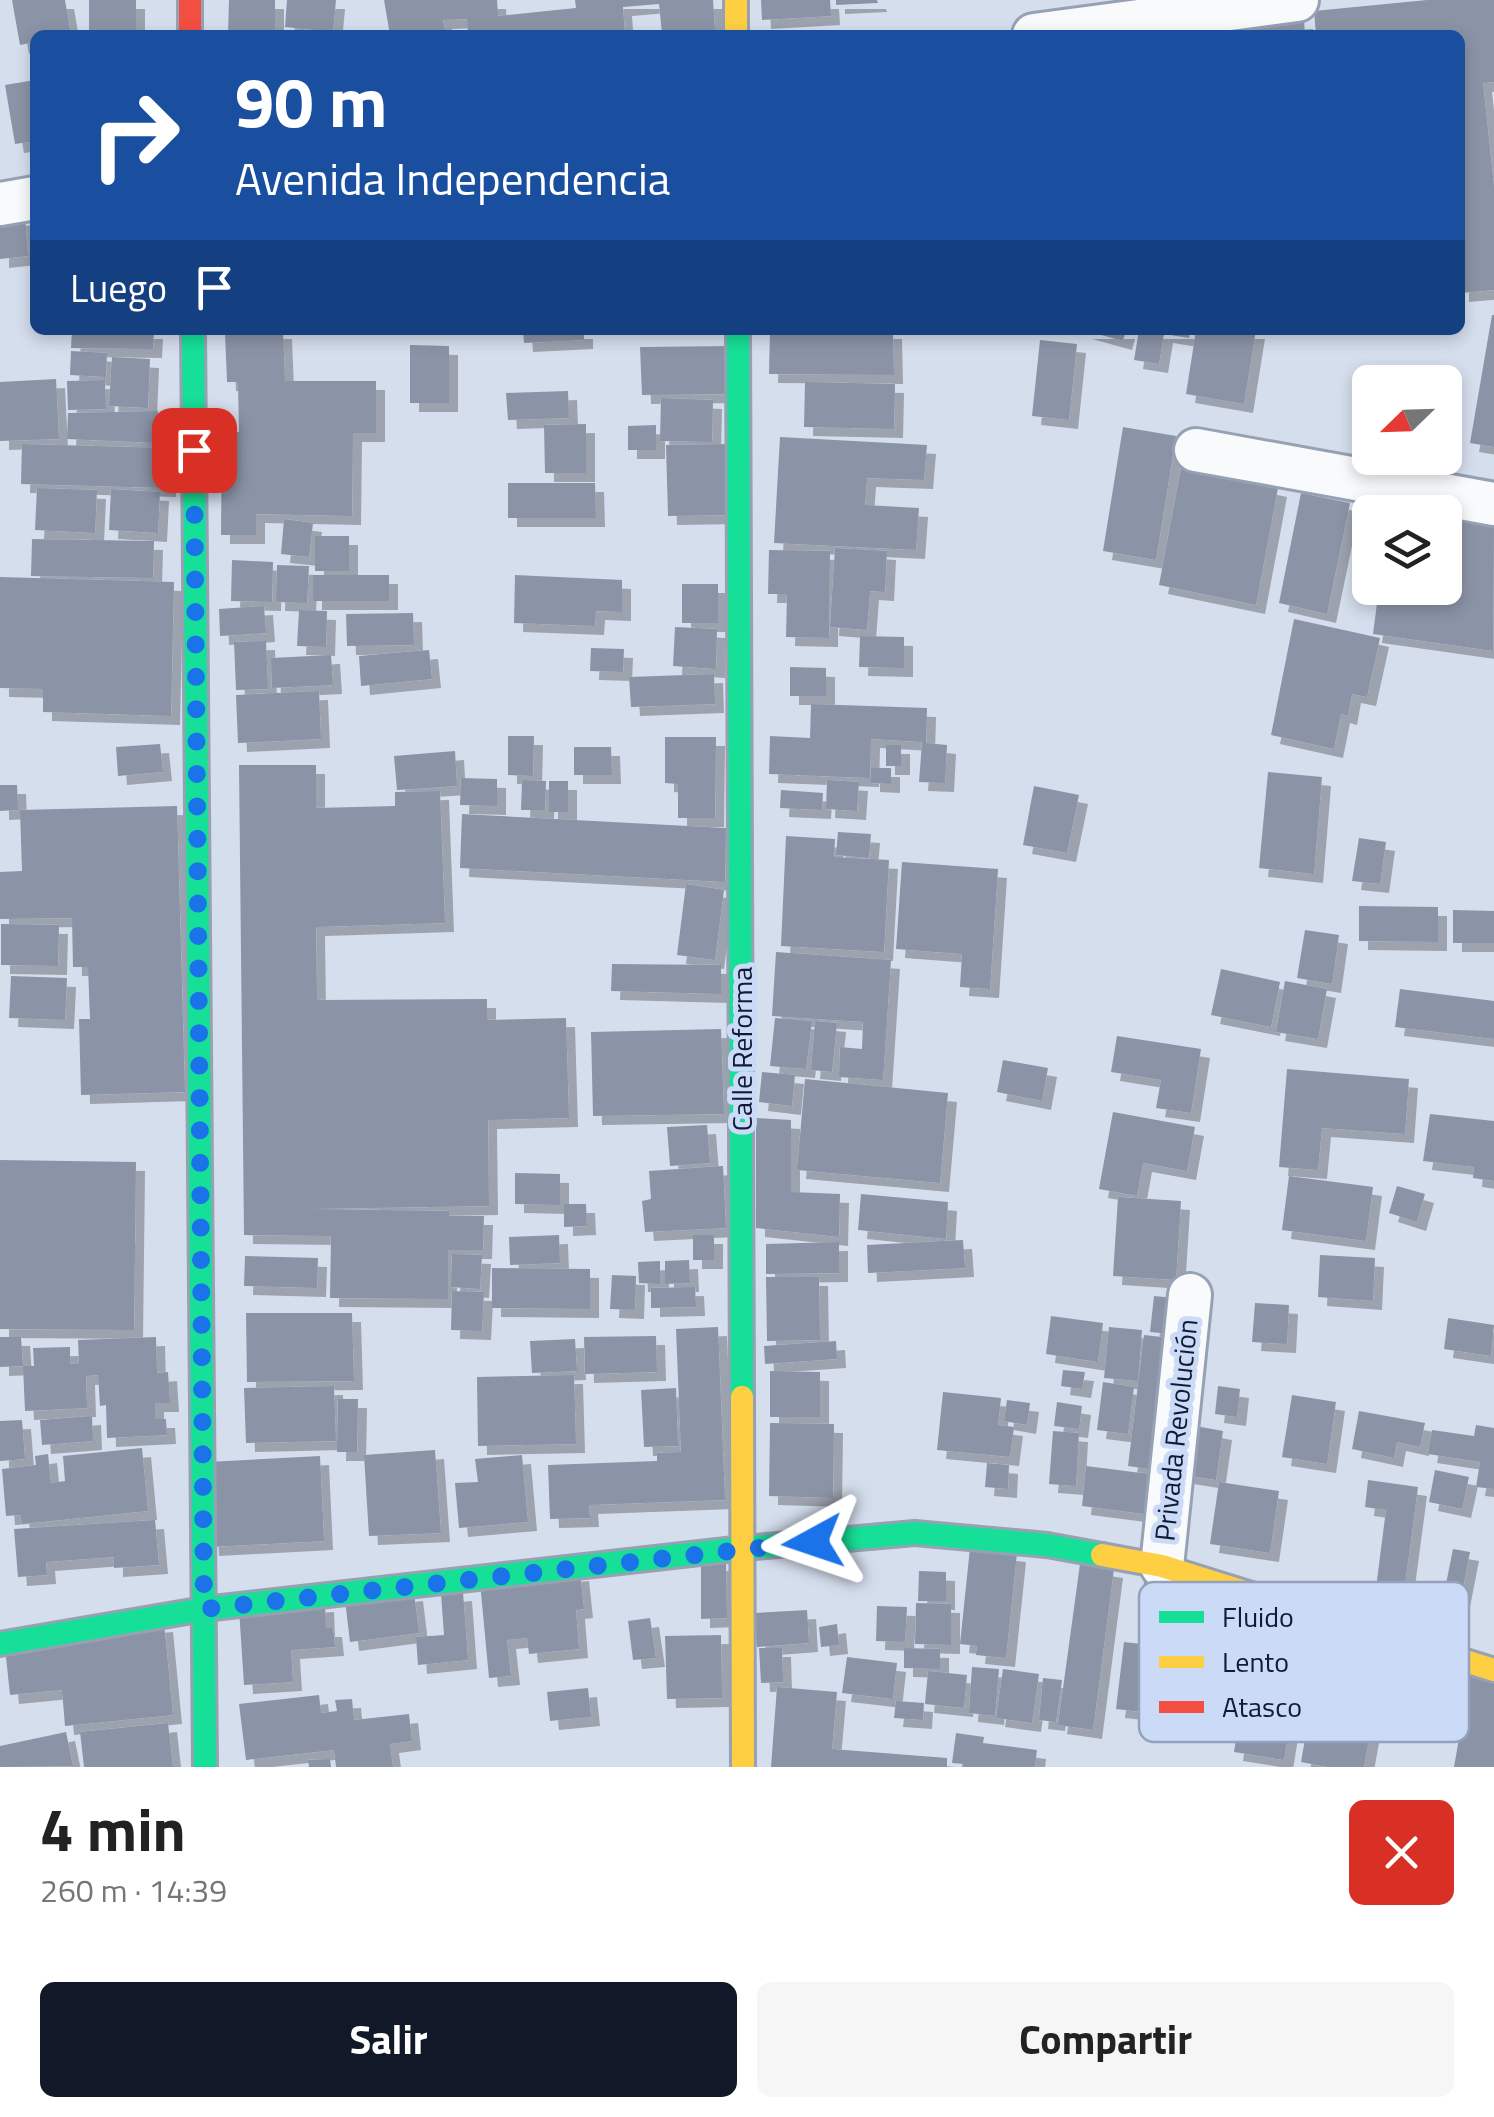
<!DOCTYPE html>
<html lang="es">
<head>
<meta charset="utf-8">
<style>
  body { margin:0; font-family:"Titillium Web",sans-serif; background:#f6f6f6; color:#222; height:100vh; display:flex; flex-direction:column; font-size:38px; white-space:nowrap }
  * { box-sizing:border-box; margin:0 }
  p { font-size:32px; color:#767676 }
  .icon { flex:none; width:55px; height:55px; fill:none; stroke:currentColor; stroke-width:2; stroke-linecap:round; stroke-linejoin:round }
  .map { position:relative; height:1767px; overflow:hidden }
  .drawer { display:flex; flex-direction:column; background:#fff; flex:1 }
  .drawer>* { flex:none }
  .hud { position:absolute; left:30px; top:30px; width:1435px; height:305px; border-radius:15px; box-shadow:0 5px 15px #0003; background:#1a4fa0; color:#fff; overflow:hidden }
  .needle { width:65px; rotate:247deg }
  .buttons { position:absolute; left:1352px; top:365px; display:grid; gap:20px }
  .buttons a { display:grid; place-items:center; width:110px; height:110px; border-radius:15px; background:#fff; box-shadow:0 5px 15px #0003; font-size:50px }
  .pin { position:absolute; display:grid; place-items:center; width:85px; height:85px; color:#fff; margin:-42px; border-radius:20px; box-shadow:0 5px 15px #0006 }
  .me { position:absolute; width:110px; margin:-55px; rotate:265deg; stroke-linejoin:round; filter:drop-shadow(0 0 8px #0008) }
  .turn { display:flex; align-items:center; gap:35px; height:210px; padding:0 40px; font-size:45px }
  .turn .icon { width:130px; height:130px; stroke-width:2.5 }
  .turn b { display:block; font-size:70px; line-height:85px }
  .then { display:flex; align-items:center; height:95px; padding:0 40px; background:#0003; gap:20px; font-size:38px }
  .round { display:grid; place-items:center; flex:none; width:105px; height:105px; border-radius:15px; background:#f6f6f6 }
  .head { display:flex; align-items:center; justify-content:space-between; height:170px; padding:0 40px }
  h1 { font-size:60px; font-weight:700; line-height:75px }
  .cta { display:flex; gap:20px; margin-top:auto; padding:20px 40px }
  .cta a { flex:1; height:115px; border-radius:15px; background:#111827; color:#fff; font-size:40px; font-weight:700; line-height:115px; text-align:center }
  .cta a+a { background:#f6f6f6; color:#222 }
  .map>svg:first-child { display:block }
  .building { fill:#8b94a7; filter:url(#shadow) }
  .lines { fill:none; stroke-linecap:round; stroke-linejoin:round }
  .street-casing { stroke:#97a1b4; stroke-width:48 }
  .fast-casing { stroke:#97a1b4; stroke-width:28 }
  .slow-casing { stroke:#97a1b4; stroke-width:28 }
  .jam-casing { stroke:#97a1b4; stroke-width:28 }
  .street { stroke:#f9fafc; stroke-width:42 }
  .fast { stroke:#16e098; stroke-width:22 }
  .slow { stroke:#ffcf43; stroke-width:22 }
  .jam { stroke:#f24e42; stroke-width:22 }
  .route { stroke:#1a73e8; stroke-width:18; stroke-dasharray:0 32.4 }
  .labels { text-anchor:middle; stroke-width:10; stroke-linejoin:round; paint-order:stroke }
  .street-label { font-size:28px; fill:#101b36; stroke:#cbdaf7 }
  .key { fill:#cbdaf7; stroke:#93a1bd; stroke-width:2.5 }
  .key-label { font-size:28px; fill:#101b36 }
</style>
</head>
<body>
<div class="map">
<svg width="1494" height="1767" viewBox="0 0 1494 1767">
  <defs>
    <filter id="shadow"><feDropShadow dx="9" dy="9" stdDeviation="0" flood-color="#0004"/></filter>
  </defs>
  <rect width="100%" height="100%" fill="#d5deed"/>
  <g class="building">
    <polygon points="12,0 65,0 71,35 35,35 35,42 20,45"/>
    <rect x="89" y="0" width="47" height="35"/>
    <polygon points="229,0 275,0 275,35 228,35"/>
    <polygon points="287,0 336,0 333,32 285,27"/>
    <polygon points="384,0 497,0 498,16 576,8 575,0 713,0 715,30 662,34 659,4 623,7 625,35 468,35 467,19 443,20 446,35 390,35"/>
    <polygon points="761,0 830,0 831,16 762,20"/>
    <polygon points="836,0 877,0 878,3 836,5"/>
    <polygon points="1427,0 1494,0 1494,82 1483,83 1494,186 1494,290 1460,293 1460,35 1316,35 1314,11"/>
    <polygon points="1304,20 1305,35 1221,35 1221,24"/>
    <polygon points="35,80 35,141 15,144 5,85"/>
    <polygon points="25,216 28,256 0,259 0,219"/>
    <polygon points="1492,315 1494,315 1494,447 1470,443"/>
    <polygon points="72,330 154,330 153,349 71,348"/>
    <polygon points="236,330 283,330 285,381 376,381 376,433 353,433 352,516 256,514 256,535 221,535 222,432 239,432 238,382 227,382 225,333"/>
    <polygon points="523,330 584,330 584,340 524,343"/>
    <polygon points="770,330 893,330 894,375 769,374"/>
    <polygon points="1083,330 1126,330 1123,341"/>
    <polygon points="1139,330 1190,330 1189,338 1164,334 1159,364 1134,360"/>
    <polygon points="1196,330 1256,330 1244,404 1186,394"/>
    <polygon points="1040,340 1077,344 1069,420 1032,416"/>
    <polygon points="410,345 449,346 449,403 410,403"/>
    <polygon points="731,346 732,394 642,395 640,347"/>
    <polygon points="71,351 107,353 106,377 70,375"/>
    <polygon points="112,357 150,359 148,408 109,406"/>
    <polygon points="56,379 59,439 0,441 0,382"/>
    <polygon points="105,380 106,409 68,410 67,381"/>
    <polygon points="805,382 895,384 894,429 804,427"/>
    <polygon points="568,391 569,418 508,420 506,393"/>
    <polygon points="661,398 713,400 712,442 660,441"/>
    <polygon points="158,411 158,443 67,439 68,413"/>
    <polygon points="586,424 586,473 545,473 544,425"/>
    <polygon points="656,425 656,450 628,450 628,426"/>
    <polygon points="1123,427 1176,436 1156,560 1103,551"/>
    <polygon points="780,437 927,445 924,480 867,478 865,505 919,508 916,550 774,543"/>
    <polygon points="22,444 168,448 167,488 21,484"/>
    <polygon points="729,444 730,515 668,516 666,445"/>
    <polygon points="1181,468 1278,488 1256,605 1159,585"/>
    <polygon points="508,483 595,483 596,518 508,518"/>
    <polygon points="37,488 97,490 95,533 35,530"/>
    <polygon points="111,489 160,492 158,533 109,530"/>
    <polygon points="1301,493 1350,503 1327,614 1279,603"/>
    <polygon points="1445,518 1494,524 1493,651 1373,634 1379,588 1445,588"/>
    <polygon points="284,519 313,523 309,557 281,554"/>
    <rect x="315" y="536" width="34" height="35"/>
    <polygon points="32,539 154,541 153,578 31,576"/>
    <polygon points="835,548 887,551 885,592 870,591 867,630 830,627"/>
    <polygon points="769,550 830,551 829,638 786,637 787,594 768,594"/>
    <polygon points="232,560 273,562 272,602 231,601"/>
    <polygon points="277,565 309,566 307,603 276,602"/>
    <rect x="313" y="575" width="76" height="26"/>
    <polygon points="515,575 622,580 622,612 596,611 595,626 514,623"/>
    <polygon points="0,577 174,582 171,716 43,712 43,689 0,688"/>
    <rect x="682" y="584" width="36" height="39"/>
    <polygon points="264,606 266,633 220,636 219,609"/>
    <polygon points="299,610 327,611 326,647 297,646"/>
    <polygon points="413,613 414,645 347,646 346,614"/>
    <polygon points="1294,619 1380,638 1367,697 1352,694 1348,716 1341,714 1334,749 1271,735"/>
    <polygon points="675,627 717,629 716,669 673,666"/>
    <polygon points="860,636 904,637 904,668 859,667"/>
    <polygon points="266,641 268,689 236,690 234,642"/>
    <polygon points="591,648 624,649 623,672 590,671"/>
    <polygon points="429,650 432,679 361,686 359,656"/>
    <polygon points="331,655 333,685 272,688 271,658"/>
    <polygon points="790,667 826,668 826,696 790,696"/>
    <polygon points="714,674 715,704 631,707 629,677"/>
    <polygon points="319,691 321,739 238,743 236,695"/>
    <polygon points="811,704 927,708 926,743 947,745 945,783 919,782 922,742 871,739 870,778 769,774 770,736 810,738"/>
    <polygon points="508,736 534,736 533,776 508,775"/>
    <polygon points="665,737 716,737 715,818 678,818 678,784 665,783"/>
    <polygon points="160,744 163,772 118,776 116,747"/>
    <rect x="886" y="745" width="15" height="21"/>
    <polygon points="574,747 611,747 612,775 574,775"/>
    <polygon points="455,751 457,786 397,790 394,756"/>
    <polygon points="239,765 316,765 316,808 395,806 395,792 440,791 445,923 316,927 317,1000 487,999 487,1020 566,1018 569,1118 488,1120 489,1206 312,1209 449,1211 449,1216 484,1216 483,1250 448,1250 448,1299 330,1298 331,1236 244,1235"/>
    <polygon points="871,768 891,768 891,784 871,783"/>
    <polygon points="1268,772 1322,777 1314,874 1259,868"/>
    <polygon points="461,778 497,779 497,806 460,805"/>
    <polygon points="522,780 546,781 545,810 521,810"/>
    <polygon points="827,780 859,782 857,811 826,809"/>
    <rect x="549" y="781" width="19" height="31"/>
    <polygon points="0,785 17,785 18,810 0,811"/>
    <polygon points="1034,786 1079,795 1067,853 1023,845"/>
    <polygon points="781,790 823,793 822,810 780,808"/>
    <polygon points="177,806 185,1092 81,1095 79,1019 90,1019 88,967 73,967 72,918 0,919 0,872 22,871 20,810"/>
    <polygon points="462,814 726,828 725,882 460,868"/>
    <polygon points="838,832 871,834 869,858 836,855"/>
    <polygon points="786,836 835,839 834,857 889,860 884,952 781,946"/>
    <polygon points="1359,838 1386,842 1380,884 1352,881"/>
    <polygon points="902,862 998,869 990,989 960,987 962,954 896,949"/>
    <polygon points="686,884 724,890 715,960 677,955"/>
    <polygon points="1359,906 1438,907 1438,942 1359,941"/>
    <polygon points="1453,910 1494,911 1494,943 1453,943"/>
    <polygon points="1,924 59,925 58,966 1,965"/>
    <polygon points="1305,930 1339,935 1332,984 1297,978"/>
    <polygon points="776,952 891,960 883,1080 839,1077 840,1047 862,1049 863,1022 772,1016"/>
    <polygon points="612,964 721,965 721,994 611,991"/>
    <polygon points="1221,969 1280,982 1271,1027 1211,1015"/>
    <polygon points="11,976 67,978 65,1020 9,1018"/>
    <polygon points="1285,981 1327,989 1318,1039 1276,1032"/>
    <polygon points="1400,989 1494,1001 1494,1039 1395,1027"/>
    <polygon points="775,1018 812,1021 806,1069 770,1066"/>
    <polygon points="815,1021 837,1023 832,1072 811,1070"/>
    <polygon points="721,1029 724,1114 593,1116 591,1032"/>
    <polygon points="1117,1036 1201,1049 1191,1113 1156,1108 1161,1080 1111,1072"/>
    <polygon points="1003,1060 1048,1068 1042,1101 997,1092"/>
    <polygon points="1287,1069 1409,1079 1405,1134 1322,1128 1318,1170 1279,1167"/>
    <polygon points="762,1072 795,1075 792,1106 759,1102"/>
    <polygon points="805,1079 948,1093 940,1183 797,1170"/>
    <polygon points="1113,1112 1195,1127 1187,1171 1143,1163 1137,1196 1099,1189"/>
    <polygon points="1430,1114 1494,1121 1494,1181 1473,1178 1474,1167 1423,1161"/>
    <polygon points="756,1118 791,1120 791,1192 840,1194 839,1237 756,1228"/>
    <polygon points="707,1125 710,1163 670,1166 667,1127"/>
    <polygon points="0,1160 136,1162 134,1330 0,1329"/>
    <polygon points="723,1166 726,1228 645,1232 642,1201 651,1199 649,1171"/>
    <polygon points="515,1173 560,1174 560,1205 515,1204"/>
    <polygon points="1289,1176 1373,1187 1366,1241 1282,1230"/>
    <polygon points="1397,1186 1425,1194 1417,1222 1389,1213"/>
    <polygon points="861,1194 948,1202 946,1239 858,1230"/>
    <polygon points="1118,1197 1181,1201 1176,1280 1113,1276"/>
    <polygon points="564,1204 586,1204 587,1226 564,1227"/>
    <polygon points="559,1235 560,1263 510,1265 509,1237"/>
    <rect x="693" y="1235" width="21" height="25"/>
    <polygon points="963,1240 965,1268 868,1273 867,1245"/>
    <polygon points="839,1242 839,1273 766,1274 766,1244"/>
    <polygon points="452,1254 482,1255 480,1289 451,1287"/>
    <polygon points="1320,1255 1375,1258 1373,1301 1318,1297"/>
    <polygon points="245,1256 318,1258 317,1288 244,1286"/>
    <polygon points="689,1260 690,1283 665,1284 665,1261"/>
    <polygon points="660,1261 660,1284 639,1283 638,1262"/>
    <polygon points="492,1268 590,1269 590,1309 492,1308"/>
    <polygon points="612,1275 636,1276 635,1310 610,1309"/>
    <polygon points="766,1277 819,1277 820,1340 767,1341"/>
    <polygon points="695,1287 696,1307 651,1308 651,1288"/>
    <polygon points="452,1291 484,1292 482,1331 451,1330"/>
    <polygon points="1154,1296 1175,1298 1170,1334 1150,1332"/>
    <polygon points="1255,1303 1289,1305 1287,1344 1252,1342"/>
    <polygon points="246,1313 352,1313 354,1381 247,1382"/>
    <polygon points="1051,1316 1103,1323 1098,1362 1046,1354"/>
    <polygon points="1448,1318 1494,1325 1491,1356 1444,1349"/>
    <polygon points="718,1327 725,1500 589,1505 590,1518 550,1519 548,1465 657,1461 657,1453 681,1452 676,1329"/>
    <polygon points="1109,1327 1142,1330 1138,1381 1104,1378"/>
    <polygon points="1144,1335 1171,1338 1156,1470 1128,1466"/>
    <polygon points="656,1336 657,1372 585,1374 584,1337"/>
    <polygon points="0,1337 21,1337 23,1366 34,1366 33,1348 70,1347 70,1364 79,1363 78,1340 156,1337 157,1373 168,1372 170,1403 155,1403 155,1419 166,1419 167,1435 107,1438 106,1405 100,1406 98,1375 86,1376 87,1408 25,1411 23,1366 0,1367"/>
    <polygon points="575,1339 577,1371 532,1373 530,1341"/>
    <polygon points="836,1341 837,1359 765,1364 764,1346"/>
    <polygon points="1063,1370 1085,1372 1082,1389 1061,1386"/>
    <polygon points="770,1371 820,1372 820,1417 770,1417"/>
    <polygon points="574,1375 576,1444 478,1446 477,1377"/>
    <polygon points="1103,1382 1134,1387 1128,1434 1097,1430"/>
    <polygon points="334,1386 336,1441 246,1443 244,1388"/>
    <polygon points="1218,1386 1240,1389 1237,1417 1215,1414"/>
    <polygon points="676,1388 678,1446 644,1447 641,1390"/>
    <polygon points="943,1392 1001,1398 998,1425 1014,1427 1010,1457 937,1450"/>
    <polygon points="1292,1395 1336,1402 1327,1464 1282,1457"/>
    <polygon points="338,1399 358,1399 357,1452 337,1452"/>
    <polygon points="1007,1400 1030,1403 1027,1425 1004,1421"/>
    <polygon points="1057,1402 1082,1406 1079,1429 1054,1426"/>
    <polygon points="1359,1411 1425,1423 1420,1447 1397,1442 1394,1458 1352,1449"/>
    <polygon points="92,1416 93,1441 42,1445 40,1420"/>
    <polygon points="22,1420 25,1459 0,1461 0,1421"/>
    <polygon points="770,1423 834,1424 833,1498 769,1496"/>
    <polygon points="1179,1423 1223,1431 1216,1480 1172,1473"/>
    <polygon points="1476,1425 1494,1428 1494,1489 1476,1487 1480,1462 1428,1454 1432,1430 1474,1436"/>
    <polygon points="1053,1431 1079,1433 1076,1486 1049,1484"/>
    <polygon points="142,1448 148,1511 22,1524 20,1515 6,1516 2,1469 36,1465 35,1456 48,1454 51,1483 65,1481 63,1456"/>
    <polygon points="435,1450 441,1533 369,1536 364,1455"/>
    <polygon points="522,1455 528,1522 459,1528 455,1483 478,1482 475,1459"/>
    <polygon points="320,1456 324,1541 210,1547 207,1462"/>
    <polygon points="987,1463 1009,1465 1008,1489 985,1487"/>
    <polygon points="1086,1466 1157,1475 1152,1515 1082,1506"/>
    <polygon points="1435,1470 1469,1477 1462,1509 1429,1502"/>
    <polygon points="1368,1480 1418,1487 1404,1592 1376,1588 1386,1510 1365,1507"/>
    <polygon points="1219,1482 1279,1491 1270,1553 1210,1544"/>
    <polygon points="155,1520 159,1565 114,1568 114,1557 46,1562 47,1575 18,1577 14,1529"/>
    <polygon points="970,1548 1017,1553 1006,1658 976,1655 977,1646 960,1644"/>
    <polygon points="1453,1549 1470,1552 1461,1598 1444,1594"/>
    <polygon points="701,1562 726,1562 727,1618 701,1619"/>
    <polygon points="1080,1564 1114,1569 1093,1730 1058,1725"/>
    <polygon points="919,1571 946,1572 946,1601 918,1601"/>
    <polygon points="580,1572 584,1609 576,1610 579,1649 529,1654 527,1638 507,1640 511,1676 489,1678 480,1582"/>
    <polygon points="1144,1582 1204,1591 1198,1636 1138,1627"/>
    <polygon points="414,1592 419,1633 350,1642 345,1600"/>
    <polygon points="463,1592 468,1660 418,1665 416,1637 444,1635 441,1594"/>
    <polygon points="325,1603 326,1628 333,1628 335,1647 291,1650 293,1682 244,1685 239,1609"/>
    <polygon points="916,1603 951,1604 951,1645 915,1644"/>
    <polygon points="877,1606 907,1607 905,1642 876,1641"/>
    <polygon points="807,1610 809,1643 757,1647 754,1613"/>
    <polygon points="650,1618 656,1658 633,1660 628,1621"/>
    <polygon points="1326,1619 1387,1641 1364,1767 1327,1767 1301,1762"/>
    <polygon points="164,1623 173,1715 65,1726 62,1690 10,1695 4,1638"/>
    <polygon points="837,1624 839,1645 821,1647 819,1627"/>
    <polygon points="721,1635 722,1698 667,1699 665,1636"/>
    <polygon points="1124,1642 1150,1645 1142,1712 1116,1709"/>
    <polygon points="759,1648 782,1648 783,1682 761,1683"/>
    <polygon points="904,1648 940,1649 940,1669 904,1668"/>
    <polygon points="847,1657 897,1663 893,1699 842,1693"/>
    <polygon points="972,1667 999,1669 995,1716 969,1713"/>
    <polygon points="1003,1669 1039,1674 1032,1723 996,1718"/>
    <polygon points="1471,1670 1494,1678 1494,1767 1454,1767"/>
    <polygon points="928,1671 967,1675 964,1708 925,1704"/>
    <polygon points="1043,1678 1062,1680 1056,1722 1039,1720"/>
    <polygon points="1245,1680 1296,1688 1284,1760 1234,1752"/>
    <polygon points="777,1687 837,1692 832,1749 947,1758 947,1767 771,1767"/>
    <polygon points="588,1688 591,1717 550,1721 547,1692"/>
    <polygon points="319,1695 321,1713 337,1711 335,1700 352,1699 354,1720 409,1714 412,1741 390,1744 393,1767 336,1767 334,1750 246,1760 239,1704"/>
    <polygon points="896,1701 924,1703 923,1720 894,1718"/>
    <polygon points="168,1723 173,1767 84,1767 80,1732"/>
    <polygon points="66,1732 73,1766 0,1767 0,1746"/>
    <polygon points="956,1733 984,1737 983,1743 1037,1750 1035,1767 963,1767 964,1764 952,1763"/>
    <polygon points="330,1759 331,1767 309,1767 308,1760"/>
  </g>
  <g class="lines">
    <g class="street-casing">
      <g id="street">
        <polyline points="1034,35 1297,0"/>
        <polyline points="0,204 35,198"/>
        <polyline points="1196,450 1494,504"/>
        <polyline points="1162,1566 1190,1295"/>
      </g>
    </g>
    <g class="fast-casing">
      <g id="fast">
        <polyline points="193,330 205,1767"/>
        <polyline points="738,330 742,1397"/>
        <polyline points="0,1644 204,1609 744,1548 915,1533 1047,1545 1102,1555"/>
      </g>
    </g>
    <g class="slow-casing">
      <g id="slow">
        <polyline points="736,0 736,35"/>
        <polyline points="742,1397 743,1767"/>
        <polyline points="1102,1555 1162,1566 1494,1670"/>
      </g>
    </g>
    <g class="jam-casing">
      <polyline id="jam" points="190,0 190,35"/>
    </g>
    <use href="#street" class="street"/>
    <use href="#fast" class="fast"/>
    <use href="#slow" class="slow"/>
    <use href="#jam" class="jam"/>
  </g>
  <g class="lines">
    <polyline class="route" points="194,450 204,1609 813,1542"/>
  </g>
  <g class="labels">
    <g class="street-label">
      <text transform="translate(742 1049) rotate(-90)" y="10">Calle Reforma</text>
      <text transform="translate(1176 1430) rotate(-84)" y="10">Privada Revolución</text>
    </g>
  </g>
  <rect x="1139" y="1582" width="330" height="160" rx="15" class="key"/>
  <rect x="1159" y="1611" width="45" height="12" fill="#16e098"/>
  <rect x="1159" y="1656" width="45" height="12" fill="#ffcf43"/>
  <rect x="1159" y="1701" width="45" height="12" fill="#f24e42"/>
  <g class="key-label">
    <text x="1222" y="1627">Fluido</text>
    <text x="1222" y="1672">Lento</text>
    <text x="1222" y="1717">Atasco</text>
  </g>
</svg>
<div class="buttons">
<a><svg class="needle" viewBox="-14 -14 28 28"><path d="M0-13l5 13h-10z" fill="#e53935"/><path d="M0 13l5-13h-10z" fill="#767676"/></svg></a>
<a><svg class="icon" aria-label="layers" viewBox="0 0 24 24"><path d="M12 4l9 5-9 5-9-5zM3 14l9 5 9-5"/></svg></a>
</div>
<div class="pin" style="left:194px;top:450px;background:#d93025"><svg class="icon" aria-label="arrive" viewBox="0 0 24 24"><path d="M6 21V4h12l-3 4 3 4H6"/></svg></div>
<svg class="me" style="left:813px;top:1542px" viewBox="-20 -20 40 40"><path d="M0-17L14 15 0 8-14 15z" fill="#1a73e8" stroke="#fff" stroke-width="4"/></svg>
<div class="hud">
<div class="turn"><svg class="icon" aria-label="right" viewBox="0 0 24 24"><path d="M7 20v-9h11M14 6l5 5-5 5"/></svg><div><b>90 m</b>Avenida Independencia</div></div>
<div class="then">Luego<svg class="icon" aria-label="arrive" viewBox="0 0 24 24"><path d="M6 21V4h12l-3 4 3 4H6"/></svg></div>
</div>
</div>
<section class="drawer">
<div class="head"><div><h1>4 min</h1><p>260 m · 14:39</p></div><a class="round" style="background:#d93025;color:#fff"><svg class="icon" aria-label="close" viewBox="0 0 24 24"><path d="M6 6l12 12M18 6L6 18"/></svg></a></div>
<div class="cta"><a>Salir</a><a>Compartir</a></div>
</section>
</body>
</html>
